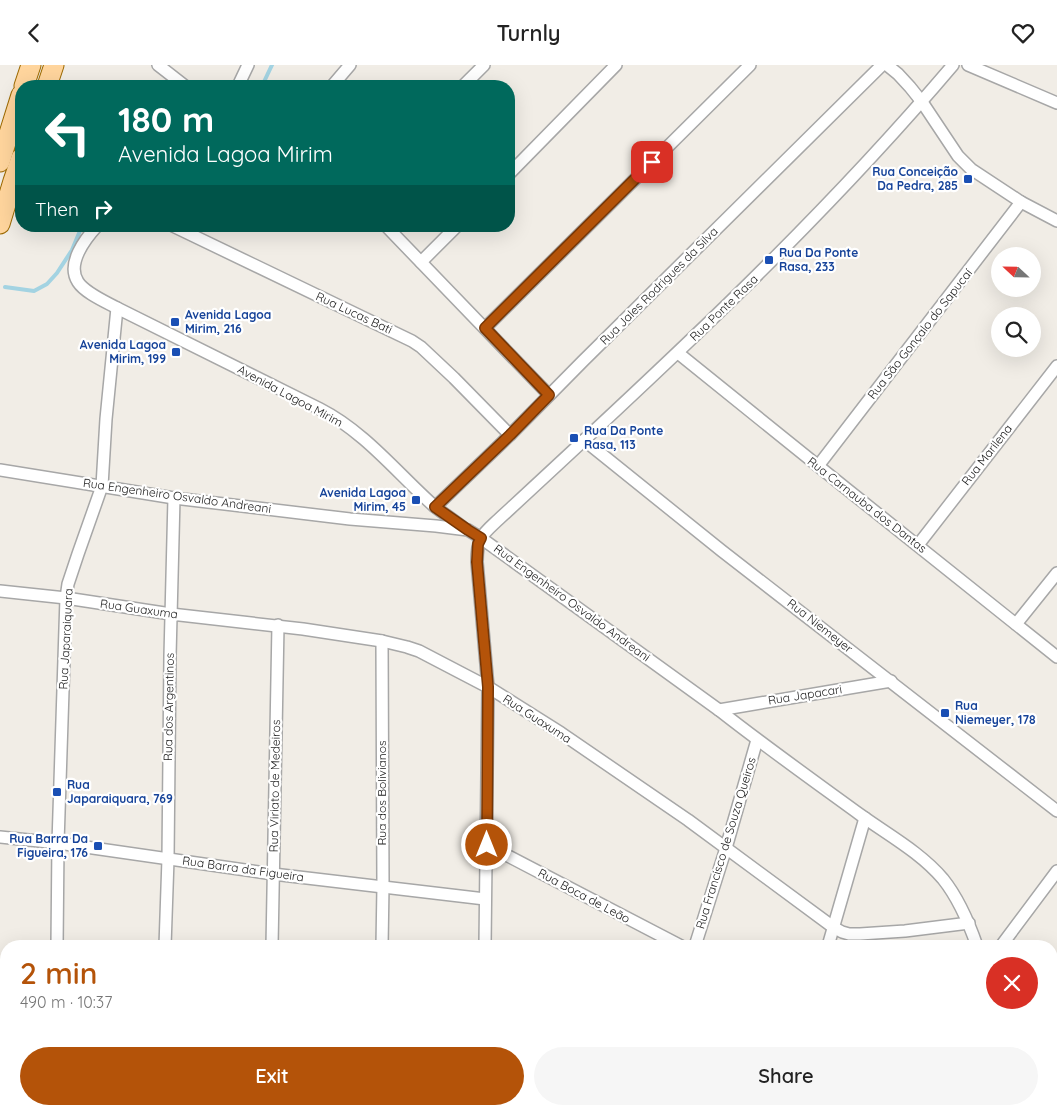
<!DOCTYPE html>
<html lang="en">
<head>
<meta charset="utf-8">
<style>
  body { margin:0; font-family:Quicksand,sans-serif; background:#f6f6f6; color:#222; height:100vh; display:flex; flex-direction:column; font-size:19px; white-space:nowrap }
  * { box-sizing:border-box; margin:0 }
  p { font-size:16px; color:#767676 }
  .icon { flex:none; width:28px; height:28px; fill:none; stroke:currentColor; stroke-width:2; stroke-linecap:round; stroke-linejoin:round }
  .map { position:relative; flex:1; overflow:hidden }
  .sheet { position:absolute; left:0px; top:875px; width:1058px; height:175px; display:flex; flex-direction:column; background:#fff; border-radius:20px 20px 0 0; box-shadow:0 5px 20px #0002 }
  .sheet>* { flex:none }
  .guide { position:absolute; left:15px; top:15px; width:500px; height:152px; border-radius:20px; box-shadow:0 5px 20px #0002; background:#00695c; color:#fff; overflow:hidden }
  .needle { width:32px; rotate:292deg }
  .controls { position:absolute; left:991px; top:182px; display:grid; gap:10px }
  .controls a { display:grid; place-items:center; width:50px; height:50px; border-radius:50%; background:#fff; box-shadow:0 5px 20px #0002; font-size:25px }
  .pin { position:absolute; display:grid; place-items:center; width:42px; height:42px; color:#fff; margin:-21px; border-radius:10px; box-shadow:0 2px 8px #0006 }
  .me { position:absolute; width:55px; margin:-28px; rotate:0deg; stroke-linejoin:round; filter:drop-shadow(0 0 4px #0008) }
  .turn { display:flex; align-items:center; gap:18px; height:105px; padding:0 20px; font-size:22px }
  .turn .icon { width:65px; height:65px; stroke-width:2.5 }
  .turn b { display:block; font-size:35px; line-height:42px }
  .then { display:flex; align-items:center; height:48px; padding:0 20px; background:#0003; gap:10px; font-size:19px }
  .round { display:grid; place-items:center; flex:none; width:52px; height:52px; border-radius:26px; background:#f6f6f6 }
  .summary { display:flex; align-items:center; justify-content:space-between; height:85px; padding:0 20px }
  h1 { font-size:30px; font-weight:600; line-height:38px; color:#b45309 }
  .action { display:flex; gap:10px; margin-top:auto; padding:10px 20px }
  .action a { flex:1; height:58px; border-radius:30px; background:#b45309; color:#fff; font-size:20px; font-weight:600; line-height:58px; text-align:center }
  .action a+a { background:#f6f6f6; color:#222 }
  header { display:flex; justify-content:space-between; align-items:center; height:65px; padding:0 20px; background:#fff; font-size:22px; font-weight:600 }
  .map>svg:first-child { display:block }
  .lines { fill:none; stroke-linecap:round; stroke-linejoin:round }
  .stream { stroke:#a3d3e2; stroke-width:4 }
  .street-casing { stroke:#a7a7a7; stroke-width:14 }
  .secondary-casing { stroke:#6f7e00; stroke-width:19 }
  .primary-casing { stroke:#9c6900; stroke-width:21 }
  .street { stroke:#fff; stroke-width:11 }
  .secondary { stroke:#fafeb7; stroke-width:16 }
  .primary { stroke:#ffd59d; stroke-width:19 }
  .route-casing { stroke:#753606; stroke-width:12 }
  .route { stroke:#b45309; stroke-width:9 }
  .transit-dot { fill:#1a4fb4; stroke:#fff; stroke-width:2 }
  .labels { text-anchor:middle; stroke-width:4.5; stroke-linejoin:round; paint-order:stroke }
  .transit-label { font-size:12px; font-weight:bold; fill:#164399; stroke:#fff; text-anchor:start }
  .street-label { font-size:12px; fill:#202020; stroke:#fff }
</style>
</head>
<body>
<header><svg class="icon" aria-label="back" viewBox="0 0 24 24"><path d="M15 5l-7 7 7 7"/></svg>Turnly<svg class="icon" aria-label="heart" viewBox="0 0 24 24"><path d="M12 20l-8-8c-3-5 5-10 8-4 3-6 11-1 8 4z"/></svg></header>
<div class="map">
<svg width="1057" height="1050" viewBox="0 0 1057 1050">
  <rect width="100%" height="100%" fill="#f1ede6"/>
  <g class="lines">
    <g class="stream">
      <polyline points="262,21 272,0"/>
      <polyline points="5,222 34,226 47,219 57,208 72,185 82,161"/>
    </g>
    <g class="street-casing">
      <g id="street">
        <polyline points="158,0 185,21"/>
        <polyline points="887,0 898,9 910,22 922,37 958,91 971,104 1021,137 1057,156"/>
        <polyline points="968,0 1057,38"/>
        <polyline points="238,21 248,0"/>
        <polyline points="332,21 350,0"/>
        <polyline points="463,21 484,0"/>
        <polyline points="509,109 616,0"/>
        <path d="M97 161C85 174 66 199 78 217 85 228 106 237 117 243L320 344C365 367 397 408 434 441 444 449 455 456 465 464"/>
        <polyline points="173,161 412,276 421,282 454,313 510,370"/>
        <polyline points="386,161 549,330"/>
        <polyline points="421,197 457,161"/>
        <polyline points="485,263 750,0"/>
        <path d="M678 288C804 390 930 491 1057 592"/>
        <polyline points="584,375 722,486 1057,746"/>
        <polyline points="818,401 1021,137"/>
        <path d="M0 405 174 433 350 454 436 461 468 465 481 473 719 645C766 682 814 716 862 751 890 771 921 788 943 814 959 834 969 858 977 881"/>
        <polyline points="435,442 510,370 583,296 882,0"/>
        <polyline points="918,480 1057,301"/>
        <polyline points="0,526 66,533 171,549 303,564 382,576 407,582 419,586 488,622 561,668 688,755 833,862 842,867 849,869 860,869 905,866 969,858"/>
        <polyline points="1016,559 1057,508"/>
        <polyline points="719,645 891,616"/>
        <polyline points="0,772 58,778 273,809 485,834"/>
        <polyline points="487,780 681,881"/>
        <polyline points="57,881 58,778 66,533 68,519 78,489 102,421 106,354 117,243"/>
        <polyline points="165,881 168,794 170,591 174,433"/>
        <polyline points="272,881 278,560"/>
        <polyline points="382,881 383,821 382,576"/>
        <path d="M485 881 488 622 477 497C477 472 482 470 499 454 656 309 814 164 953 0"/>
        <polyline points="695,881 726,783 757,675"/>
        <polyline points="828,881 865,753"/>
        <polyline points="1001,881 1057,806"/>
        <polyline points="0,1021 6,1022"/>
        <polyline points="56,1044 56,1050"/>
        <polyline points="174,1044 226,1050"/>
        <polyline points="270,1044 270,1050"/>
        <polyline points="847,1044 894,1050"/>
        <polyline points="337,1050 339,1044"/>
        <polyline points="482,1050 482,1044"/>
        <polyline points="643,1050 645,1044"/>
        <polyline points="777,1050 779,1044"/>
      </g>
    </g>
    <g class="secondary-casing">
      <g id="secondary">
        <polyline points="1051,979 1057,972"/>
        <polyline points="1051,1020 1057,1013"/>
        <polyline points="993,1050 998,1044"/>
        <polyline points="1027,1050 1032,1044"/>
      </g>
    </g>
    <g class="primary-casing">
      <g id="primary">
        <polyline points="24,21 31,0"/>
        <polyline points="47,21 54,0"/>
        <polyline points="0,97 21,30"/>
        <polyline points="0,159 13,116 21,93"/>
      </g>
    </g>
    <use href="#street" class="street"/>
    <use href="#secondary" class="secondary"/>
    <use href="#primary" class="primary"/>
  </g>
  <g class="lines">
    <g class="route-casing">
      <polyline id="route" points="487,780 488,622 477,497 478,479 481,473 468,465 435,442 510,370 549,330 485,263 652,97"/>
    </g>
    <use href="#route" class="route"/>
  </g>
  <g class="transit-dot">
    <rect x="963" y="109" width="10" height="10" rx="2.5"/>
    <rect x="764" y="190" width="10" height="10" rx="2.5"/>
    <rect x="170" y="252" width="10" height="10" rx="2.5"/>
    <rect x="171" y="282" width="10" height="10" rx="2.5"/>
    <rect x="569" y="368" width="10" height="10" rx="2.5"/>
    <rect x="411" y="430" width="10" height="10" rx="2.5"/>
    <rect x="940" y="643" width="10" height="10" rx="2.5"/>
    <rect x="52" y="722" width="10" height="10" rx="2.5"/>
    <rect x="93" y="776" width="10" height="10" rx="2.5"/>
  </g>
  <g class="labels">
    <g class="transit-label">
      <text x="958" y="111" text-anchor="end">Rua Conceição<tspan x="958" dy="14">Da Pedra, 285</tspan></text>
      <text x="779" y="192">Rua Da Ponte<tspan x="779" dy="14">Rasa, 233</tspan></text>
      <text x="185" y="254">Avenida Lagoa<tspan x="185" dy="14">Mirim, 216</tspan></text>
      <text x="166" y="284" text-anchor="end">Avenida Lagoa<tspan x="166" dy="14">Mirim, 199</tspan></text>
      <text x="584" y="370">Rua Da Ponte<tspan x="584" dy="14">Rasa, 113</tspan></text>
      <text x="406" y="432" text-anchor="end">Avenida Lagoa<tspan x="406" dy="14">Mirim, 45</tspan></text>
      <text x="955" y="645">Rua<tspan x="955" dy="14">Niemeyer, 178</tspan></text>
      <text x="67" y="724">Rua<tspan x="67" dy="14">Japaraiquara, 769</tspan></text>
      <text x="88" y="778" text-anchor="end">Rua Barra Da<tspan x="88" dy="14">Figueira, 176</tspan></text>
    </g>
    <g class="street-label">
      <text transform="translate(659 221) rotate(-45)" y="4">Rua Jales Rodrigues da Silva</text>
      <text transform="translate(724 243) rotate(-44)" y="4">Rua Ponte Rasa</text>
      <text transform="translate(354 248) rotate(25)" y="4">Rua Lucas Bati</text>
      <text transform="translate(920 269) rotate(-52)" y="4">Rua São Gonçalo do Sapucaí</text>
      <text transform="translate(290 331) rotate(28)" y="4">Avenida Lagoa Mirim</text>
      <text transform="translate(987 390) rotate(-52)" y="4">Rua Marilena</text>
      <text transform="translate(177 431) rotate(8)" y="4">Rua Engenheiro Osvaldo Andreani</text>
      <text transform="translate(867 440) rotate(38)" y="4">Rua Carnauba dos Dantas</text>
      <text transform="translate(572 538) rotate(36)" y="4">Rua Engenheiro Osvaldo Andreani</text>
      <text transform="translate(139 544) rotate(8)" y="4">Rua Guaxuma</text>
      <text transform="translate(820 561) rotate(38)" y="4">Rua Niemeyer</text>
      <text transform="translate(66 574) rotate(-87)" y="4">Rua Japaraiquara</text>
      <text transform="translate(805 630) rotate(-9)" y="4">Rua Japacari</text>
      <text transform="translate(169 642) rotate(-89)" y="4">Rua dos Argentinos</text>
      <text transform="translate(537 654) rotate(33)" y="4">Rua Guaxuma</text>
      <text transform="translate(275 721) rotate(-89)" y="4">Rua Viriato de Medeiros</text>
      <text transform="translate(382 728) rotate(-90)" y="4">Rua dos Bolivianos</text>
      <text transform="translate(726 778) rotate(-73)" y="4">Rua Francisco de Souza Queiros</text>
      <text transform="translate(243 804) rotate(8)" y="4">Rua Barra da Figueira</text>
      <text transform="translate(584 831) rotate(28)" y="4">Rua Boca de Leão</text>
    </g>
  </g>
</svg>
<div class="controls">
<a><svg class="needle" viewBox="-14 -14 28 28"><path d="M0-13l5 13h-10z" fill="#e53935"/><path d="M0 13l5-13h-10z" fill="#767676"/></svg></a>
<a><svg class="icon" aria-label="search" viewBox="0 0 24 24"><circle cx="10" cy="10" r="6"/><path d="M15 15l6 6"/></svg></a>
</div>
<div class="pin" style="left:652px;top:97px;background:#d93025"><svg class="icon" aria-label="arrive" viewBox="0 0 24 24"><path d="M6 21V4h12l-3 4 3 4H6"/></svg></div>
<svg class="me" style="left:487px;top:780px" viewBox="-20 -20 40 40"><circle r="17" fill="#b45309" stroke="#fff" stroke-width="3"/><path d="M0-11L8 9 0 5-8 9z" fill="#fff"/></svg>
<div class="guide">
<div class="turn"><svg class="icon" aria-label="left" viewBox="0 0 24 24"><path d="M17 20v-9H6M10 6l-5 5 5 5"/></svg><div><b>180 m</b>Avenida Lagoa Mirim</div></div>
<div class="then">Then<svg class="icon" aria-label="right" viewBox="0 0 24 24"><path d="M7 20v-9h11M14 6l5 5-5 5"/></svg></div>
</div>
<section class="sheet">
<div class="summary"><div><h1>2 min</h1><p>490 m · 10:37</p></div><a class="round" style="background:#d93025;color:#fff"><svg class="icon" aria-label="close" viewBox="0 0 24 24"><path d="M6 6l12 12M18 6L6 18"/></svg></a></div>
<div class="action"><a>Exit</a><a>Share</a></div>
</section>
</div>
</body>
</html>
